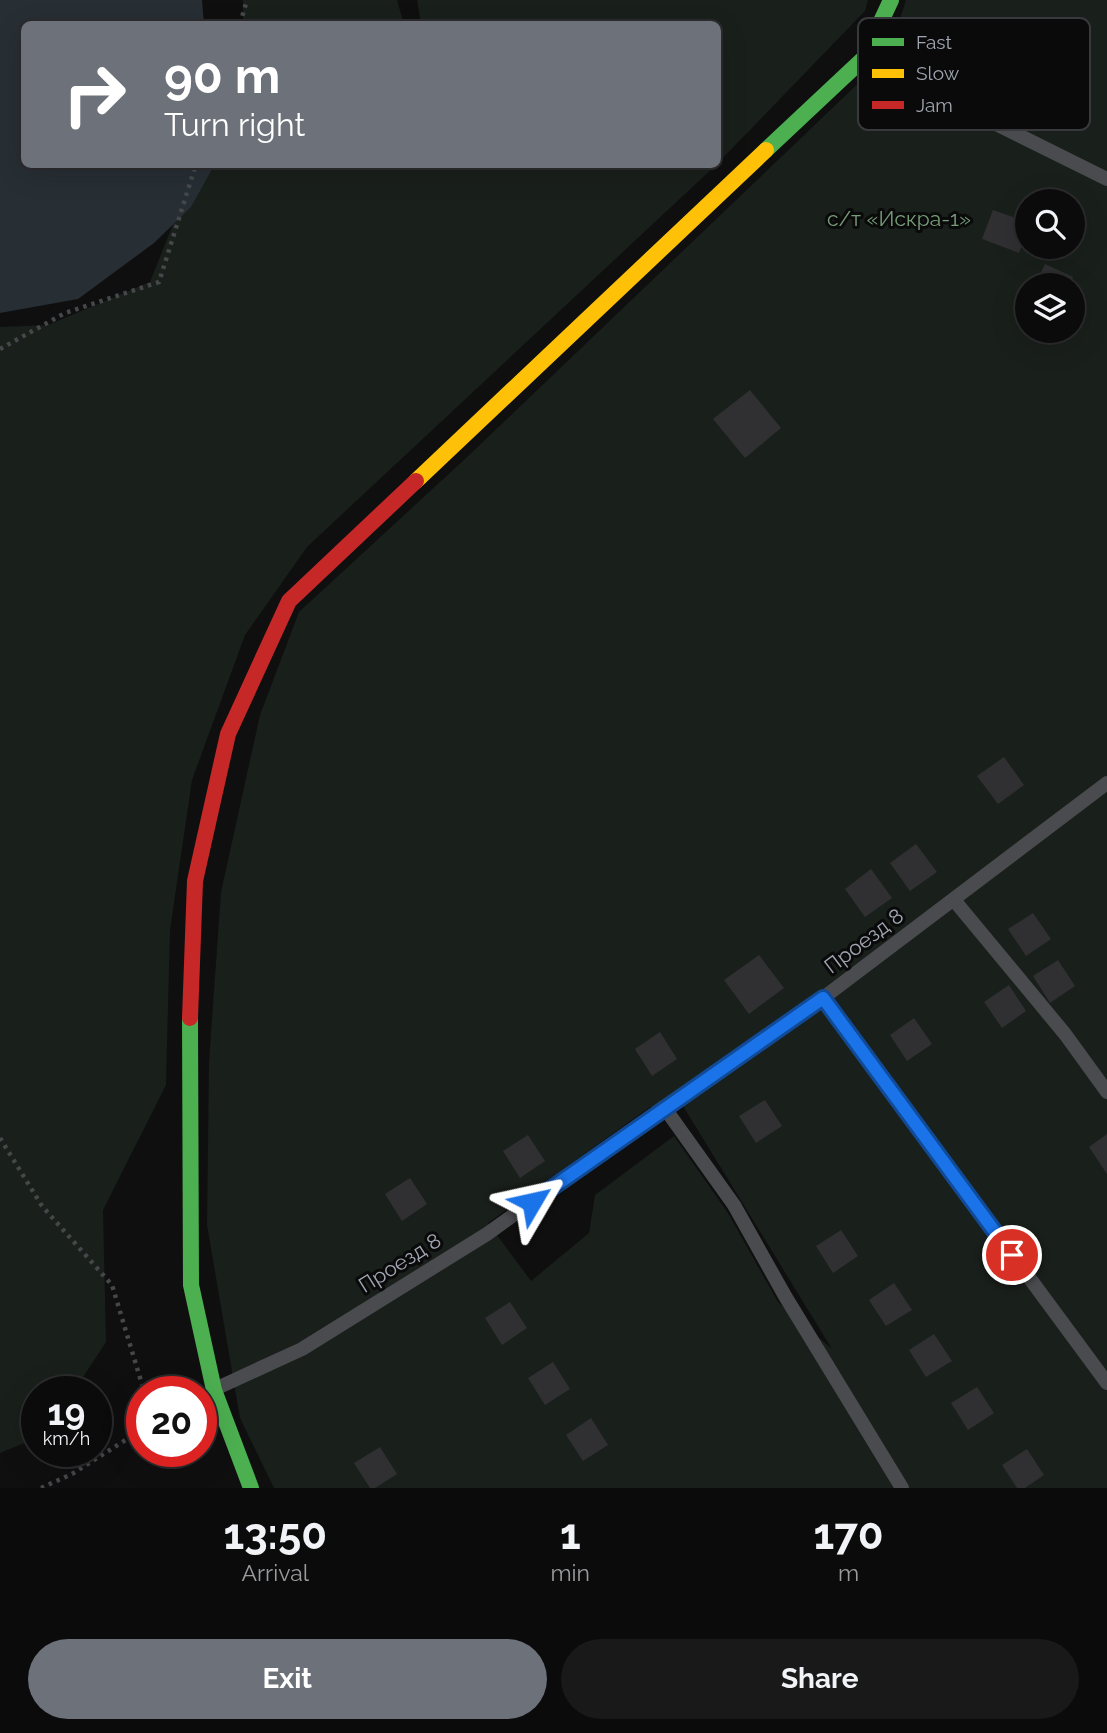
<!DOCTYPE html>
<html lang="en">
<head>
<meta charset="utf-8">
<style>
  body { margin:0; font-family:Raleway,sans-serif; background:#19191a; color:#f1f3f6; height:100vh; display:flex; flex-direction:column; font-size:26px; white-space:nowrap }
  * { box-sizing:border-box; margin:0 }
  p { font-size:23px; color:#9a9b9d }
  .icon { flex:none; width:38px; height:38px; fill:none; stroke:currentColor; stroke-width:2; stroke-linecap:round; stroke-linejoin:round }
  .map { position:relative; height:1488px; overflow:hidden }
  .side { display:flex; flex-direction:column; background:#0b0b0c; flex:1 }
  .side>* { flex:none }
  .hud { position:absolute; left:21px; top:21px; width:700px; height:147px; border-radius:10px; box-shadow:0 7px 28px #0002,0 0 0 2px #2b2b2d; background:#6d7179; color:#fff; overflow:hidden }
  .tools { position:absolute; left:1015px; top:189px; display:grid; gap:14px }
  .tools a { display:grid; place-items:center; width:70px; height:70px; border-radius:50%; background:#0b0b0c; box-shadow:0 7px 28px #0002,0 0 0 2px #2b2b2d; font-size:35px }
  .speed { position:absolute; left:21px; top:1376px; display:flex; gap:14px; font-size:35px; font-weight:700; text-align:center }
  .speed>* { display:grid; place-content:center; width:91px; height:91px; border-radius:50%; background:#0b0b0c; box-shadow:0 7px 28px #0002,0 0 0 2px #2b2b2d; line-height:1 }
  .speed small { font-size:18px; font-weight:400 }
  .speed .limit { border:10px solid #d22; background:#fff; color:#111 }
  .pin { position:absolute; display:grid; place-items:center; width:60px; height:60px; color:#fff; margin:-30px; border:4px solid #fff; border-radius:50%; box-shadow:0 2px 7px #0007 }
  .me { position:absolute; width:77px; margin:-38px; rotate:54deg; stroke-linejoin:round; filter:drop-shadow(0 0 5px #0008) }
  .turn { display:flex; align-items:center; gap:24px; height:147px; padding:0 28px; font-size:32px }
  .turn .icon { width:91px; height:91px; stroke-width:2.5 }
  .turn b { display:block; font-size:49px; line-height:60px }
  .eta { display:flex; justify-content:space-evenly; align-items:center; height:119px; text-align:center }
  .eta b { font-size:42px; font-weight:700; line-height:49px }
  .button { display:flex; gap:14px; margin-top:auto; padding:14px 28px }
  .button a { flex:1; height:80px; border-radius:42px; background:#6d7179; color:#fff; font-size:28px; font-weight:700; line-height:80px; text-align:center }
  .button a+a { background:#19191a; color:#f1f3f6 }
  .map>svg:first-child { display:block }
  .green { fill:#191f1a; fill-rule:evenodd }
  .water { fill:#272e34 }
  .building { fill:#303032 }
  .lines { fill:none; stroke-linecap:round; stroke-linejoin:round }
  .path { stroke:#45474a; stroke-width:4.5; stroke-dasharray:3.5 5; stroke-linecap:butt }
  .lane { stroke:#4a4b4f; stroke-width:14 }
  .fast { stroke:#4caf50; stroke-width:16 }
  .slow { stroke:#ffc107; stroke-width:16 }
  .jam { stroke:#c62828; stroke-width:16 }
  .route-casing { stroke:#114b97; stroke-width:18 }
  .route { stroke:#1a73e8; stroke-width:12 }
  .labels { text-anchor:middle; stroke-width:6; stroke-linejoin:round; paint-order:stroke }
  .park-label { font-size:21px; fill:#779c79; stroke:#0a0a0b }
  .street-label { font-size:21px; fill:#a0a6b1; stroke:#0a0a0b }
  .key { fill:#0a0a0b; stroke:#37393d; stroke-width:2 }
  .key-label { font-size:19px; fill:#a0a6b1 }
</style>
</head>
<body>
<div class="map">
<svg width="1107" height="1488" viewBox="0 0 1107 1488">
  <rect width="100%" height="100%" fill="#0f0f10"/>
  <g class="green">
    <polygon points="243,0 397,0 404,24 243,24"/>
    <polygon points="417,0 868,0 865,11 718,163 718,24 421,24"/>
    <path d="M906 0H1107V1488H274L240 1418 207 1225 209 1062 221 892 260 715 299 612 465 459 889 54ZM1027 201H1073V247H1027ZM1027 285H1073V331H1027ZM683 1106 832 1349 778 1302 728 1213 674 1136 595 1195 589 1233 531 1281 488 1223 650 1107Z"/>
    <polygon points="224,165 716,165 307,547 245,635 192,780 170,930 166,1085 103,1210 106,1342 74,1391 37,1391 37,1438 0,1453 0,327 48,325 150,282 192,176"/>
  </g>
  <polygon class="water" points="0,0 202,0 204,24 24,24 24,164 211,164 211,171 191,207 154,243 78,299 0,313"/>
  <g class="building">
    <polygon points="993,210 1027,222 1027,231 1019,253 982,239"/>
    <polygon points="1045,264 1073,277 1070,285 1035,285"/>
    <polygon points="750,390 781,428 745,458 713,419"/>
    <polygon points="1004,757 1024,785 998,804 977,776"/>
    <polygon points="916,844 937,872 910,891 890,863"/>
    <polygon points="871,869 892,898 865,917 845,889"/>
    <polygon points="1033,913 1051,939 1026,956 1008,929"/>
    <polygon points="759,955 784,988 749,1014 724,980"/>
    <polygon points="1058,960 1075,986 1050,1003 1033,976"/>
    <polygon points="1009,985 1026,1011 1002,1028 984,1002"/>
    <polygon points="914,1018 932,1044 907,1061 890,1035"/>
    <polygon points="660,1032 677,1059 652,1076 635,1049"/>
    <polygon points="765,1100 782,1126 756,1143 739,1116"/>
    <polygon points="1107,1134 1107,1174 1089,1147"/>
    <polygon points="528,1135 545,1161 520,1178 503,1151"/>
    <polygon points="410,1178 427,1204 402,1221 385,1194"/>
    <polygon points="841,1230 858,1256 833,1273 816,1246"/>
    <polygon points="894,1283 912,1310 886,1326 869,1300"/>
    <polygon points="510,1302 527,1328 502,1345 485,1318"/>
    <polygon points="934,1334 952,1361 926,1377 909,1350"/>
    <polygon points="553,1362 570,1389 545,1405 528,1378"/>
    <polygon points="977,1387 994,1413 968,1430 951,1403"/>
    <polygon points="591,1418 608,1445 583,1461 566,1435"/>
    <polygon points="380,1447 397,1474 375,1488 370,1488 354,1463"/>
    <polygon points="1027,1449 1044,1475 1025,1488 1017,1488 1002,1465"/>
  </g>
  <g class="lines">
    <g class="path">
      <polyline points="240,24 247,0"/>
      <polyline points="0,349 65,313 159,282 196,164"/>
      <polyline points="0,1138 42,1206 112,1285 144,1391"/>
      <polyline points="41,1488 72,1474 135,1434 142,1426"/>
    </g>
    <g class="lane">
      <polyline points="865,59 1107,179"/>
      <polyline points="954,900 1065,1034 1107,1092"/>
      <polyline points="823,998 1107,1383"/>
      <polyline points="664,1107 734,1205 785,1296 902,1488"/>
      <polyline points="215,1389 302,1349 487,1234 664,1107 823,998 1107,783"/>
    </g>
    <g class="fast">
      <polyline points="766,150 864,58 891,0"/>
      <polyline points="190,1018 191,1285 214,1390 251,1488"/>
    </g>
    <polyline class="slow" points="416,481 766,150"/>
    <polyline class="jam" points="190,1018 195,881 228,734 289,601 416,481"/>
  </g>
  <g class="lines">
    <g class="route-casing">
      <polyline id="route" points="532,1202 823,998 1012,1255"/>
    </g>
    <use href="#route" class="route"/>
  </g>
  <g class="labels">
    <g class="park-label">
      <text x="899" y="226">с/т «Искра-1»</text>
    </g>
    <g class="street-label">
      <text transform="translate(864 941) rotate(-37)" y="7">Проезд 8</text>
      <text transform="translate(400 1263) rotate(-32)" y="7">Проезд 8</text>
    </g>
  </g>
  <rect x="858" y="18" width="232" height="112" rx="10" class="key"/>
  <rect x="872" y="38" width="32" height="8" fill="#4caf50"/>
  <rect x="872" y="69" width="32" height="9" fill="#ffc107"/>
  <rect x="872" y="101" width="32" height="8" fill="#c62828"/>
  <g class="key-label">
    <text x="916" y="49">Fast</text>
    <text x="916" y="80">Slow</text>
    <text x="916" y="112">Jam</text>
  </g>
</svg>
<div class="tools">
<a><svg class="icon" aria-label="search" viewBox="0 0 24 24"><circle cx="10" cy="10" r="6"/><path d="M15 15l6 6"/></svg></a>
<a><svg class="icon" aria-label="layers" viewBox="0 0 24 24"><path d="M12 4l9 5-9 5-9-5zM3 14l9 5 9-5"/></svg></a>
</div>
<div class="speed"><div>19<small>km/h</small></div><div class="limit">20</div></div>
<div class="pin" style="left:1012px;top:1255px;background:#d93025"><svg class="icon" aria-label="arrive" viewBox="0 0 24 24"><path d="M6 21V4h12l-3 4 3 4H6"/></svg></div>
<svg class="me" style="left:532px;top:1202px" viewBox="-20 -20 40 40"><path d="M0-17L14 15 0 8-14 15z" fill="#1a73e8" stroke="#fff" stroke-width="4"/></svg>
<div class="hud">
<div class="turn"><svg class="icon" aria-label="right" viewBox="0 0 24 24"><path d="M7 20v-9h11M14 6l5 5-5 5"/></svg><div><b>90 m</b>Turn right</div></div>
</div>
</div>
<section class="side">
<div class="eta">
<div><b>13:50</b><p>Arrival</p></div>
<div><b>1</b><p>min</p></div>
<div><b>170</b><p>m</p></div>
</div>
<div class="button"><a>Exit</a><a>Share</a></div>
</section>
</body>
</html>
